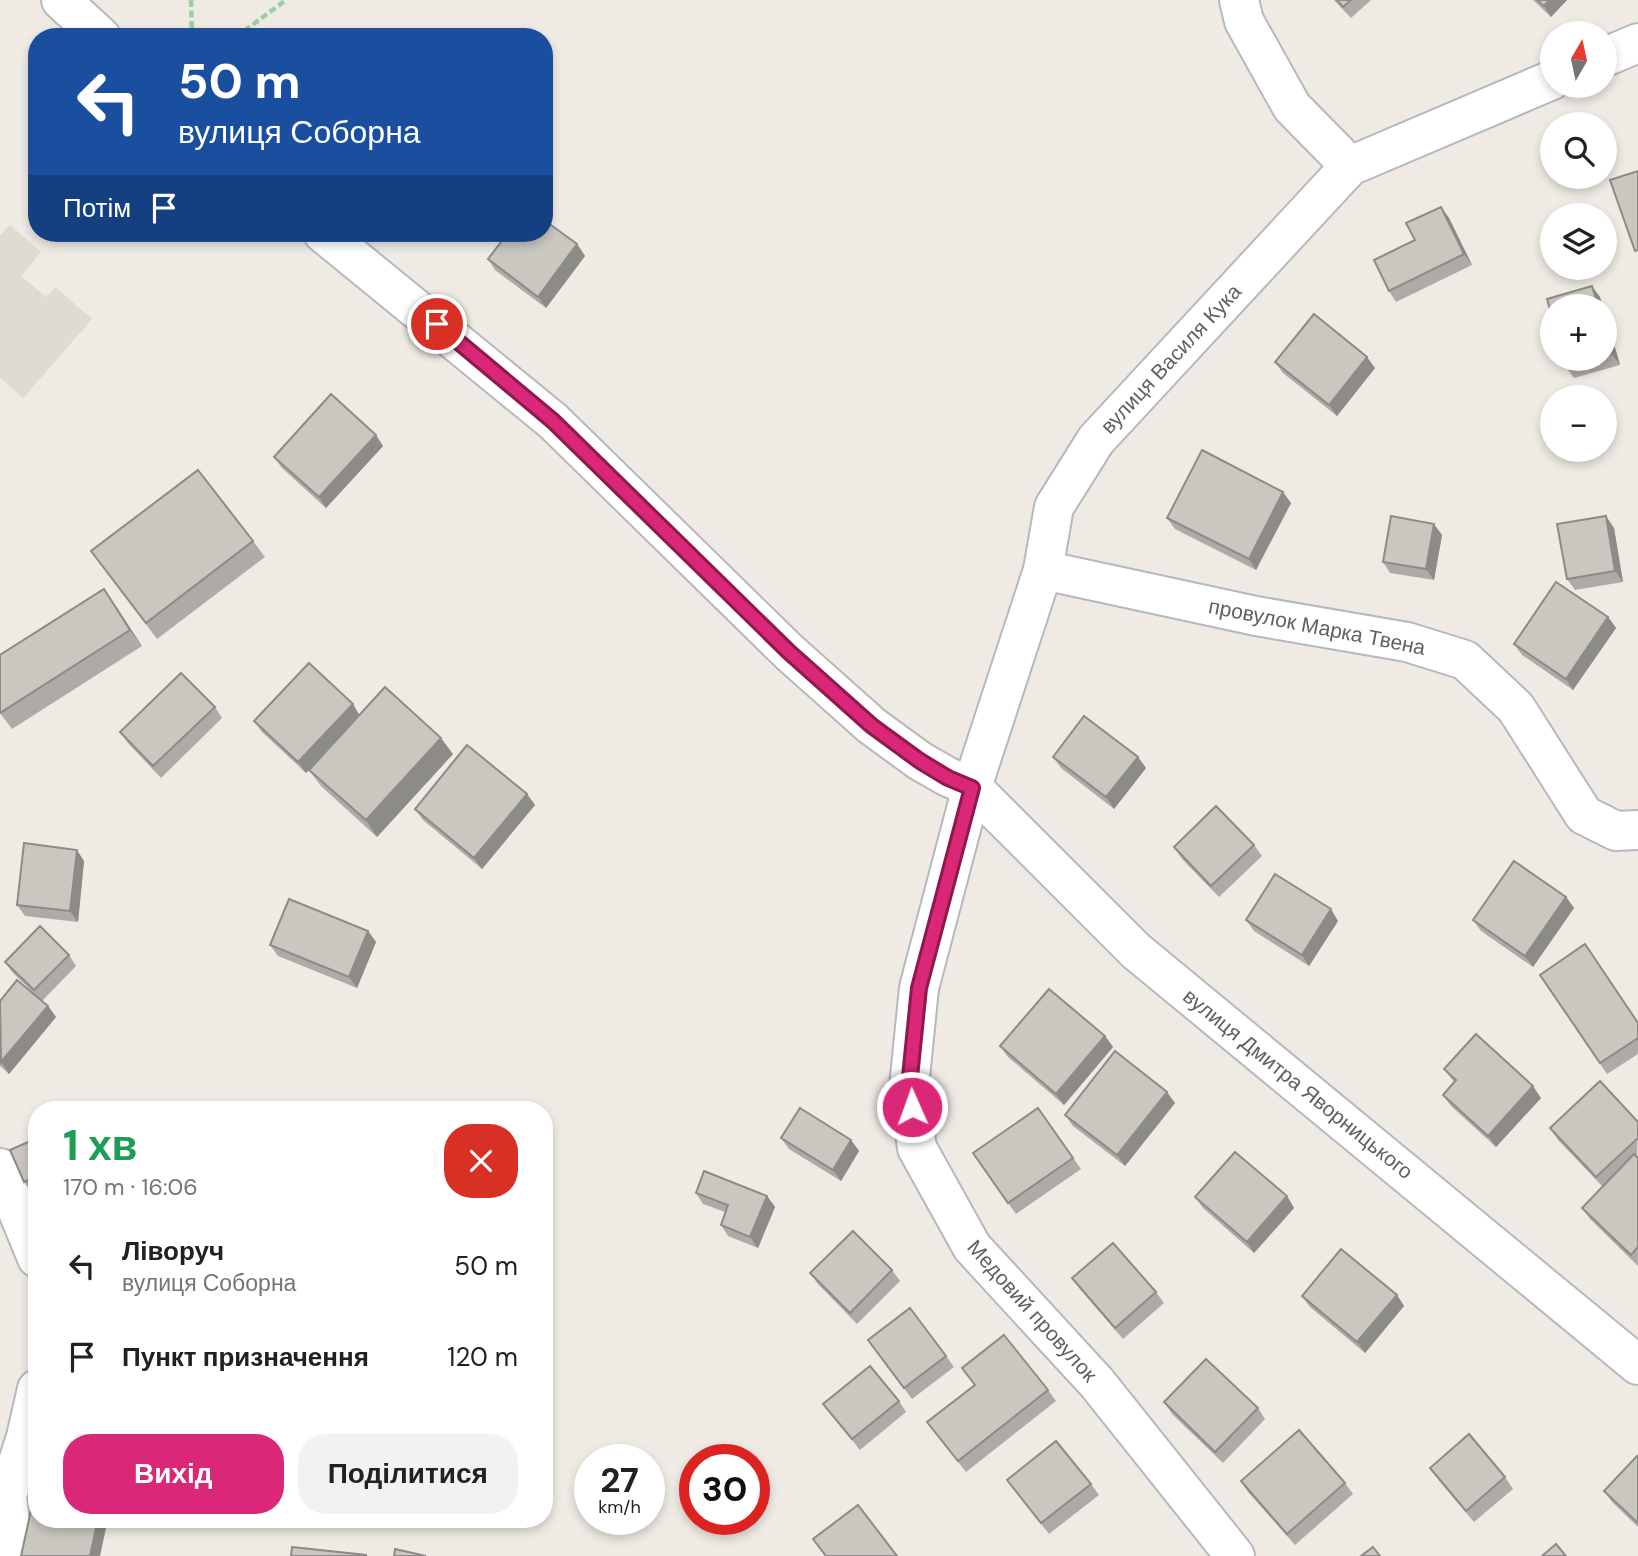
<!DOCTYPE html>
<html lang="uk">
<head>
<meta charset="utf-8">
<style>
  body { margin:0; font-family:"DM Sans",sans-serif; background:#f2f2f2; color:#202124; height:100vh; display:flex; flex-direction:column; font-size:26px; white-space:nowrap }
  * { box-sizing:border-box; margin:0 }
  p { font-size:23px; color:#757577 }
  .icon { flex:none; width:38px; height:38px; fill:none; stroke:currentColor; stroke-width:2; stroke-linecap:round; stroke-linejoin:round }
  .map { position:relative; flex:1; overflow:hidden }
  .sheet { position:absolute; left:28px; top:1101px; width:525px; height:427px; display:flex; flex-direction:column; background:#fff; border-radius:28px; box-shadow:0 4px 10px #0003 }
  .sheet>* { flex:none }
  .top-card { position:absolute; left:28px; top:28px; width:525px; height:214px; border-radius:28px; box-shadow:0 4px 10px #0003; background:#1a4fa0; color:#fff; overflow:hidden }
  .needle { width:46px; rotate:9deg }
  .controls { position:absolute; left:1540px; top:21px; display:grid; gap:14px }
  .controls a { display:grid; place-items:center; width:77px; height:77px; border-radius:50%; background:#fff; box-shadow:0 4px 10px #0003; font-size:35px }
  .speed { position:absolute; left:574px; top:1444px; display:flex; gap:14px; font-size:35px; font-weight:700; text-align:center }
  .speed>* { display:grid; place-content:center; width:91px; height:91px; border-radius:50%; background:#fff; box-shadow:0 4px 10px #0003; line-height:1 }
  .speed small { font-size:18px; font-weight:400 }
  .speed .limit { border:10px solid #d22; background:#fff; color:#111 }
  .pin { position:absolute; display:grid; place-items:center; width:60px; height:60px; color:#fff; margin:-30px; border:4px solid #fff; border-radius:50%; box-shadow:0 2px 7px #0007 }
  .me { position:absolute; width:77px; margin:-38px; rotate:358deg; stroke-linejoin:round; filter:drop-shadow(0 0 5px #0008) }
  .turn { display:flex; align-items:center; gap:24px; height:147px; padding:0 35px; font-size:32px }
  .turn .icon { width:91px; height:91px; stroke-width:2.5 }
  .turn b { display:block; font-size:49px; line-height:60px }
  .then { display:flex; align-items:center; height:66px; padding:0 35px; background:#0003; gap:14px; font-size:26px }
  .round { display:grid; place-items:center; flex:none; width:74px; height:74px; border-radius:28px; background:#f2f2f2 }
  .overview { display:flex; align-items:center; justify-content:space-between; height:119px; padding:0 35px }
  h1 { font-size:42px; font-weight:800; line-height:52px; color:#1e9e55 }
  .button { display:flex; gap:14px; margin-top:auto; padding:14px 35px }
  .button a { flex:1; height:80px; border-radius:28px; background:#db2777; color:#fff; font-size:28px; font-weight:800; line-height:80px; text-align:center }
  .button a+a { background:#f2f2f2; color:#202124 }
  ul { padding:0; list-style:none }
  li { display:flex; align-items:center; gap:21px; height:91px; padding:0 35px }
  li div { flex:1 }
  li b { display:block; font-size:26px }
  li em { font-style:normal }
  .map>svg:first-child { display:block }
  .education { fill:#dfdbd2 }
  .lines { fill:none; stroke-linecap:round; stroke-linejoin:round }
  .minor-casing { stroke:#b5b8bc; stroke-width:42 }
  .path { stroke:#9ccea3; stroke-width:4.5; stroke-dasharray:7 3.5; stroke-linecap:butt }
  .minor { stroke:#fff; stroke-width:38 }
  .wall { fill:#aeaaa5 }
  .shaded-wall { fill:#8d8b86 }
  .building { fill:#cac6c0; stroke:#8d8b86; stroke-width:2 }
  .route-casing { stroke:#8e194d; stroke-width:18 }
  .route { stroke:#db2777; stroke-width:12 }
  .labels { text-anchor:middle; stroke-width:7; stroke-linejoin:round; paint-order:stroke }
  .street-label { font-size:21px; fill:#5c6265; stroke:#fff }
</style>
</head>
<body>
<div class="map">
<svg width="1638" height="1556" viewBox="0 0 1638 1556">
  <rect width="100%" height="100%" fill="#efebe4"/>
  <polygon class="education" points="10,225 41,252 21,276 46,297 55,287 92,319 23,398 0,378 0,236"/>
  <g class="lines">
    <g class="minor-casing">
      <g id="minor">
        <polyline points="61,0 101,37"/>
        <polyline points="1239,0 1244,21 1292,107 1350,166"/>
        <polyline points="1605,57 1638,43"/>
        <polyline points="323,233 553,421 789,652 872,726 920,761 948,777 972,787 1136,951 1638,1365"/>
        <polyline points="1043,570 1256,616 1407,642 1465,660 1516,708 1584,815 1616,831 1638,830"/>
        <polyline points="0,1168 37,1258"/>
        <polyline points="14,1556 7,1496 26,1437 37,1389"/>
        <polyline points="1235,1556 1097,1383 972,1247 917,1148 909,1087 919,988 972,787 1043,570 1054,507 1096,440 1350,166 1552,80"/>
      </g>
    </g>
    <g class="path">
      <polyline points="191,0 192,37"/>
      <polyline points="236,37 286,0"/>
    </g>
    <use href="#minor" class="minor"/>
  </g>
  <g class="wall">
    <polygon points="1334,0 1371,0 1351,18"/>
    <polygon points="1533,0 1567,0 1551,17"/>
    <polygon points="1441,207 1449,218 1472,265 1396,302 1389,291 1415,240"/>
    <polygon points="577,244 585,256 546,308 495,270 488,259"/>
    <polygon points="1605,313 1620,365 1574,378 1566,367 1564,359 1605,359"/>
    <polygon points="1275,362 1375,368 1337,416 1283,373"/>
    <polygon points="383,446 326,508 282,468 274,457"/>
    <polygon points="1291,503 1256,570 1175,529 1167,518"/>
    <polygon points="1614,528 1623,582 1575,590 1567,579"/>
    <polygon points="1442,535 1434,580 1390,573 1383,562"/>
    <polygon points="253,541 265,557 157,639 91,551"/>
    <polygon points="115,605 142,646 12,729 0,713"/>
    <polygon points="1608,617 1616,628 1573,690 1522,655 1514,644"/>
    <polygon points="215,707 222,718 161,778 128,743 120,732"/>
    <polygon points="360,715 453,754 377,837 321,786 309,770 306,773 262,732 254,721"/>
    <polygon points="1053,757 1138,757 1146,768 1114,809 1061,768"/>
    <polygon points="527,794 535,805 482,869 423,820 415,809"/>
    <polygon points="1254,845 1262,856 1219,897 1182,859 1174,847"/>
    <polygon points="84,861 78,922 25,916 17,905"/>
    <polygon points="1566,897 1574,908 1533,967 1481,931 1473,920"/>
    <polygon points="1246,920 1338,921 1309,966 1254,931"/>
    <polygon points="368,931 376,942 357,988 278,956 270,945"/>
    <polygon points="69,955 76,966 42,1001 13,973 5,962"/>
    <polygon points="1540,975 1638,1023 1638,1054 1607,1074"/>
    <polygon points="0,1001 48,1006 56,1017 9,1074 0,1066"/>
    <polygon points="1105,1036 1113,1047 1064,1105 1008,1057 1000,1046"/>
    <polygon points="1444,1069 1541,1098 1496,1147 1451,1106 1443,1095 1454,1082"/>
    <polygon points="1175,1103 1125,1166 1073,1126 1065,1115"/>
    <polygon points="1038,1108 1081,1169 1016,1214 973,1153"/>
    <polygon points="1638,1122 1637,1157 1638,1266 1590,1219 1582,1208 1603,1187 1558,1140 1550,1128"/>
    <polygon points="37,1138 37,1191 32,1193 24,1182"/>
    <polygon points="781,1138 851,1140 859,1151 841,1181 789,1149"/>
    <polygon points="696,1193 767,1196 775,1207 758,1248 728,1236 721,1225 725,1212 703,1204"/>
    <polygon points="1287,1196 1294,1208 1254,1253 1203,1208 1195,1197"/>
    <polygon points="892,1270 900,1281 857,1324 818,1284 810,1273"/>
    <polygon points="1072,1278 1156,1292 1164,1303 1123,1339 1080,1289"/>
    <polygon points="1397,1295 1404,1306 1365,1353 1310,1307 1302,1296"/>
    <polygon points="868,1340 946,1356 954,1367 912,1399"/>
    <polygon points="962,1368 1048,1390 1056,1401 966,1472 927,1422 974,1385"/>
    <polygon points="899,1401 906,1412 860,1450 823,1404"/>
    <polygon points="1164,1402 1258,1408 1265,1419 1223,1463 1172,1414"/>
    <polygon points="1638,1456 1638,1527 1612,1502 1604,1491"/>
    <polygon points="1430,1468 1505,1477 1513,1489 1474,1522 1438,1479"/>
    <polygon points="1007,1480 1091,1484 1099,1495 1049,1534"/>
    <polygon points="1241,1481 1345,1483 1353,1494 1295,1545 1248,1492"/>
  </g>
  <g class="shaded-wall">
    <polygon points="1549,0 1567,0 1551,17 1544,6"/>
    <polygon points="1441,207 1449,218 1472,265 1464,254"/>
    <polygon points="577,244 585,256 546,308 538,297"/>
    <polygon points="1592,286 1600,297 1603,306 1598,306"/>
    <polygon points="1605,313 1620,365 1612,354 1605,329"/>
    <polygon points="1367,357 1375,368 1337,416 1329,405"/>
    <polygon points="376,435 383,446 326,508 319,497"/>
    <polygon points="1283,492 1291,503 1256,570 1249,559"/>
    <polygon points="1606,516 1614,528 1623,582 1615,571"/>
    <polygon points="1434,524 1442,535 1434,580 1426,569"/>
    <polygon points="104,589 115,605 142,646 130,630"/>
    <polygon points="1608,617 1616,628 1573,690 1566,679"/>
    <polygon points="353,704 360,716 306,773 298,762"/>
    <polygon points="441,738 453,754 377,837 366,820"/>
    <polygon points="1138,757 1146,768 1114,809 1106,797"/>
    <polygon points="527,794 535,805 482,869 474,858"/>
    <polygon points="77,850 84,861 78,922 70,911"/>
    <polygon points="1566,897 1574,908 1533,967 1525,956"/>
    <polygon points="1331,909 1338,921 1309,966 1302,955"/>
    <polygon points="368,931 376,942 357,988 349,977"/>
    <polygon points="48,1006 56,1017 9,1074 1,1062"/>
    <polygon points="1105,1036 1113,1047 1064,1105 1056,1094"/>
    <polygon points="1533,1086 1541,1098 1496,1147 1488,1136"/>
    <polygon points="1167,1092 1175,1103 1125,1166 1117,1155"/>
    <polygon points="851,1140 859,1151 841,1181 833,1170"/>
    <polygon points="767,1196 775,1207 758,1248 750,1237"/>
    <polygon points="1287,1196 1294,1208 1254,1253 1247,1242"/>
    <polygon points="1397,1295 1404,1306 1365,1353 1357,1342"/>
    <polygon points="98,1519 108,1519 100,1556 90,1556"/>
  </g>
  <g class="building">
    <polygon points="1337,0 1351,0 1343,7"/>
    <polygon points="1537,0 1549,0 1544,6"/>
    <polygon points="1638,171 1638,250 1635,251 1610,180"/>
    <polygon points="1441,207 1464,254 1389,291 1374,260 1415,240 1406,223"/>
    <polygon points="544,220 577,244 538,297 488,259 508,233 544,233"/>
    <polygon points="1592,286 1598,306 1552,306 1552,317 1547,299"/>
    <polygon points="1314,314 1367,357 1329,405 1275,362"/>
    <polygon points="1605,329 1612,354 1605,356"/>
    <polygon points="1564,359 1596,359 1566,367"/>
    <polygon points="331,394 376,435 319,497 274,457"/>
    <polygon points="1202,450 1283,492 1249,559 1167,518"/>
    <polygon points="198,470 253,541 146,623 91,551"/>
    <polygon points="1391,516 1434,524 1426,569 1383,562"/>
    <polygon points="1606,516 1615,571 1567,579 1557,524"/>
    <polygon points="1556,582 1608,617 1566,679 1514,644"/>
    <polygon points="104,589 130,630 0,713 0,655"/>
    <polygon points="309,663 353,704 298,762 254,721"/>
    <polygon points="181,673 215,707 153,766 120,732"/>
    <polygon points="385,687 441,738 366,820 309,770"/>
    <polygon points="1084,716 1138,757 1106,797 1053,757"/>
    <polygon points="467,745 527,794 474,858 415,809"/>
    <polygon points="1216,806 1254,845 1211,886 1174,847"/>
    <polygon points="24,843 77,850 70,911 17,905"/>
    <polygon points="1514,861 1566,897 1525,956 1473,920"/>
    <polygon points="1275,874 1331,909 1302,955 1246,920"/>
    <polygon points="289,899 368,931 349,977 270,945"/>
    <polygon points="40,926 69,955 34,990 5,962"/>
    <polygon points="1585,944 1638,1023 1638,1038 1600,1063 1540,975"/>
    <polygon points="17,980 48,1006 1,1062 0,1001"/>
    <polygon points="1049,989 1105,1036 1056,1094 1000,1046"/>
    <polygon points="1476,1034 1533,1086 1488,1136 1443,1095 1456,1080 1444,1069"/>
    <polygon points="1115,1051 1167,1092 1117,1155 1065,1115"/>
    <polygon points="1600,1081 1638,1122 1638,1138 1596,1177 1550,1128"/>
    <polygon points="800,1108 851,1140 833,1170 781,1138"/>
    <polygon points="1038,1108 1073,1158 1008,1203 973,1153"/>
    <polygon points="37,1138 37,1176 24,1182 10,1150"/>
    <polygon points="1235,1152 1287,1196 1247,1242 1195,1197"/>
    <polygon points="1634,1154 1638,1158 1638,1247 1631,1255 1582,1208"/>
    <polygon points="704,1171 767,1196 750,1237 721,1225 728,1205 696,1193"/>
    <polygon points="853,1231 892,1270 850,1313 810,1273"/>
    <polygon points="1113,1243 1156,1292 1115,1328 1072,1278"/>
    <polygon points="1341,1249 1397,1295 1357,1342 1302,1296"/>
    <polygon points="910,1308 946,1356 904,1388 868,1340"/>
    <polygon points="1004,1335 1048,1390 958,1461 927,1422 975,1385 962,1368"/>
    <polygon points="1206,1359 1258,1408 1215,1452 1164,1402"/>
    <polygon points="870,1366 899,1401 852,1439 823,1404"/>
    <polygon points="1299,1430 1345,1483 1287,1534 1241,1481"/>
    <polygon points="1469,1434 1505,1477 1466,1511 1430,1468"/>
    <polygon points="1056,1441 1091,1484 1041,1523 1007,1480"/>
    <polygon points="1637,1456 1638,1456 1638,1523 1604,1491"/>
    <polygon points="35,1492 37,1493 37,1519 98,1519 90,1556 21,1556"/>
    <polygon points="858,1505 897,1556 826,1556 813,1539"/>
    <polygon points="1556,1544 1566,1556 1542,1556"/>
    <polygon points="292,1547 366,1555 366,1556 291,1556"/>
    <polygon points="1373,1547 1380,1556 1361,1556"/>
    <polygon points="395,1549 426,1556 394,1556"/>
  </g>
  <g class="lines">
    <g class="route-casing">
      <polyline id="route" points="437,324 553,421 789,652 872,726 920,761 948,778 972,788 919,988 909,1087 912,1107"/>
    </g>
    <use href="#route" class="route"/>
  </g>
  <g class="labels">
    <g class="street-label">
      <text transform="translate(1171 359) rotate(-47)" y="7">вулиця Василя Кука</text>
      <text transform="translate(1317 627) rotate(11)" y="7">провулок Марка Твена</text>
      <text transform="translate(1298 1084) rotate(39)" y="7">вулиця Дмитра Яворницького</text>
      <text transform="translate(1032 1311) rotate(48)" y="7">Медовий провулок</text>
    </g>
  </g>
</svg>
<div class="controls">
<a><svg class="needle" viewBox="-14 -14 28 28"><path d="M0-13l5 13h-10z" fill="#e53935"/><path d="M0 13l5-13h-10z" fill="#757577"/></svg></a>
<a><svg class="icon" aria-label="search" viewBox="0 0 24 24"><circle cx="10" cy="10" r="6"/><path d="M15 15l6 6"/></svg></a>
<a><svg class="icon" aria-label="layers" viewBox="0 0 24 24"><path d="M12 4l9 5-9 5-9-5zM3 14l9 5 9-5"/></svg></a>
<a>+</a>
<a>−</a>
</div>
<div class="speed"><div>27<small>km/h</small></div><div class="limit">30</div></div>
<div class="pin" style="left:437px;top:324px;background:#d93025"><svg class="icon" aria-label="arrive" viewBox="0 0 24 24"><path d="M6 21V4h12l-3 4 3 4H6"/></svg></div>
<svg class="me" style="left:912px;top:1107px" viewBox="-20 -20 40 40"><circle r="17" fill="#db2777" stroke="#fff" stroke-width="3"/><path d="M0-11L8 9 0 5-8 9z" fill="#fff"/></svg>
<div class="top-card">
<div class="turn"><svg class="icon" aria-label="left" viewBox="0 0 24 24"><path d="M17 20v-9H6M10 6l-5 5 5 5"/></svg><div><b>50 m</b>вулиця Соборна</div></div>
<div class="then">Потім<svg class="icon" aria-label="arrive" viewBox="0 0 24 24"><path d="M6 21V4h12l-3 4 3 4H6"/></svg></div>
</div>
<section class="sheet">
<div class="overview"><div><h1>1 хв</h1><p>170 m · 16:06</p></div><a class="round" style="background:#d93025;color:#fff"><svg class="icon" aria-label="close" viewBox="0 0 24 24"><path d="M6 6l12 12M18 6L6 18"/></svg></a></div>
<ul>
<li><svg class="icon" aria-label="left" viewBox="0 0 24 24"><path d="M17 20v-9H6M10 6l-5 5 5 5"/></svg><div><b>Ліворуч</b><p>вулиця Соборна</p></div><em>50 m</em></li>
<li><svg class="icon" aria-label="arrive" viewBox="0 0 24 24"><path d="M6 21V4h12l-3 4 3 4H6"/></svg><div><b>Пункт призначення</b></div><em>120 m</em></li>
</ul>
<div class="button"><a>Вихід</a><a>Поділитися</a></div>
</section>
</div>
</body>
</html>
